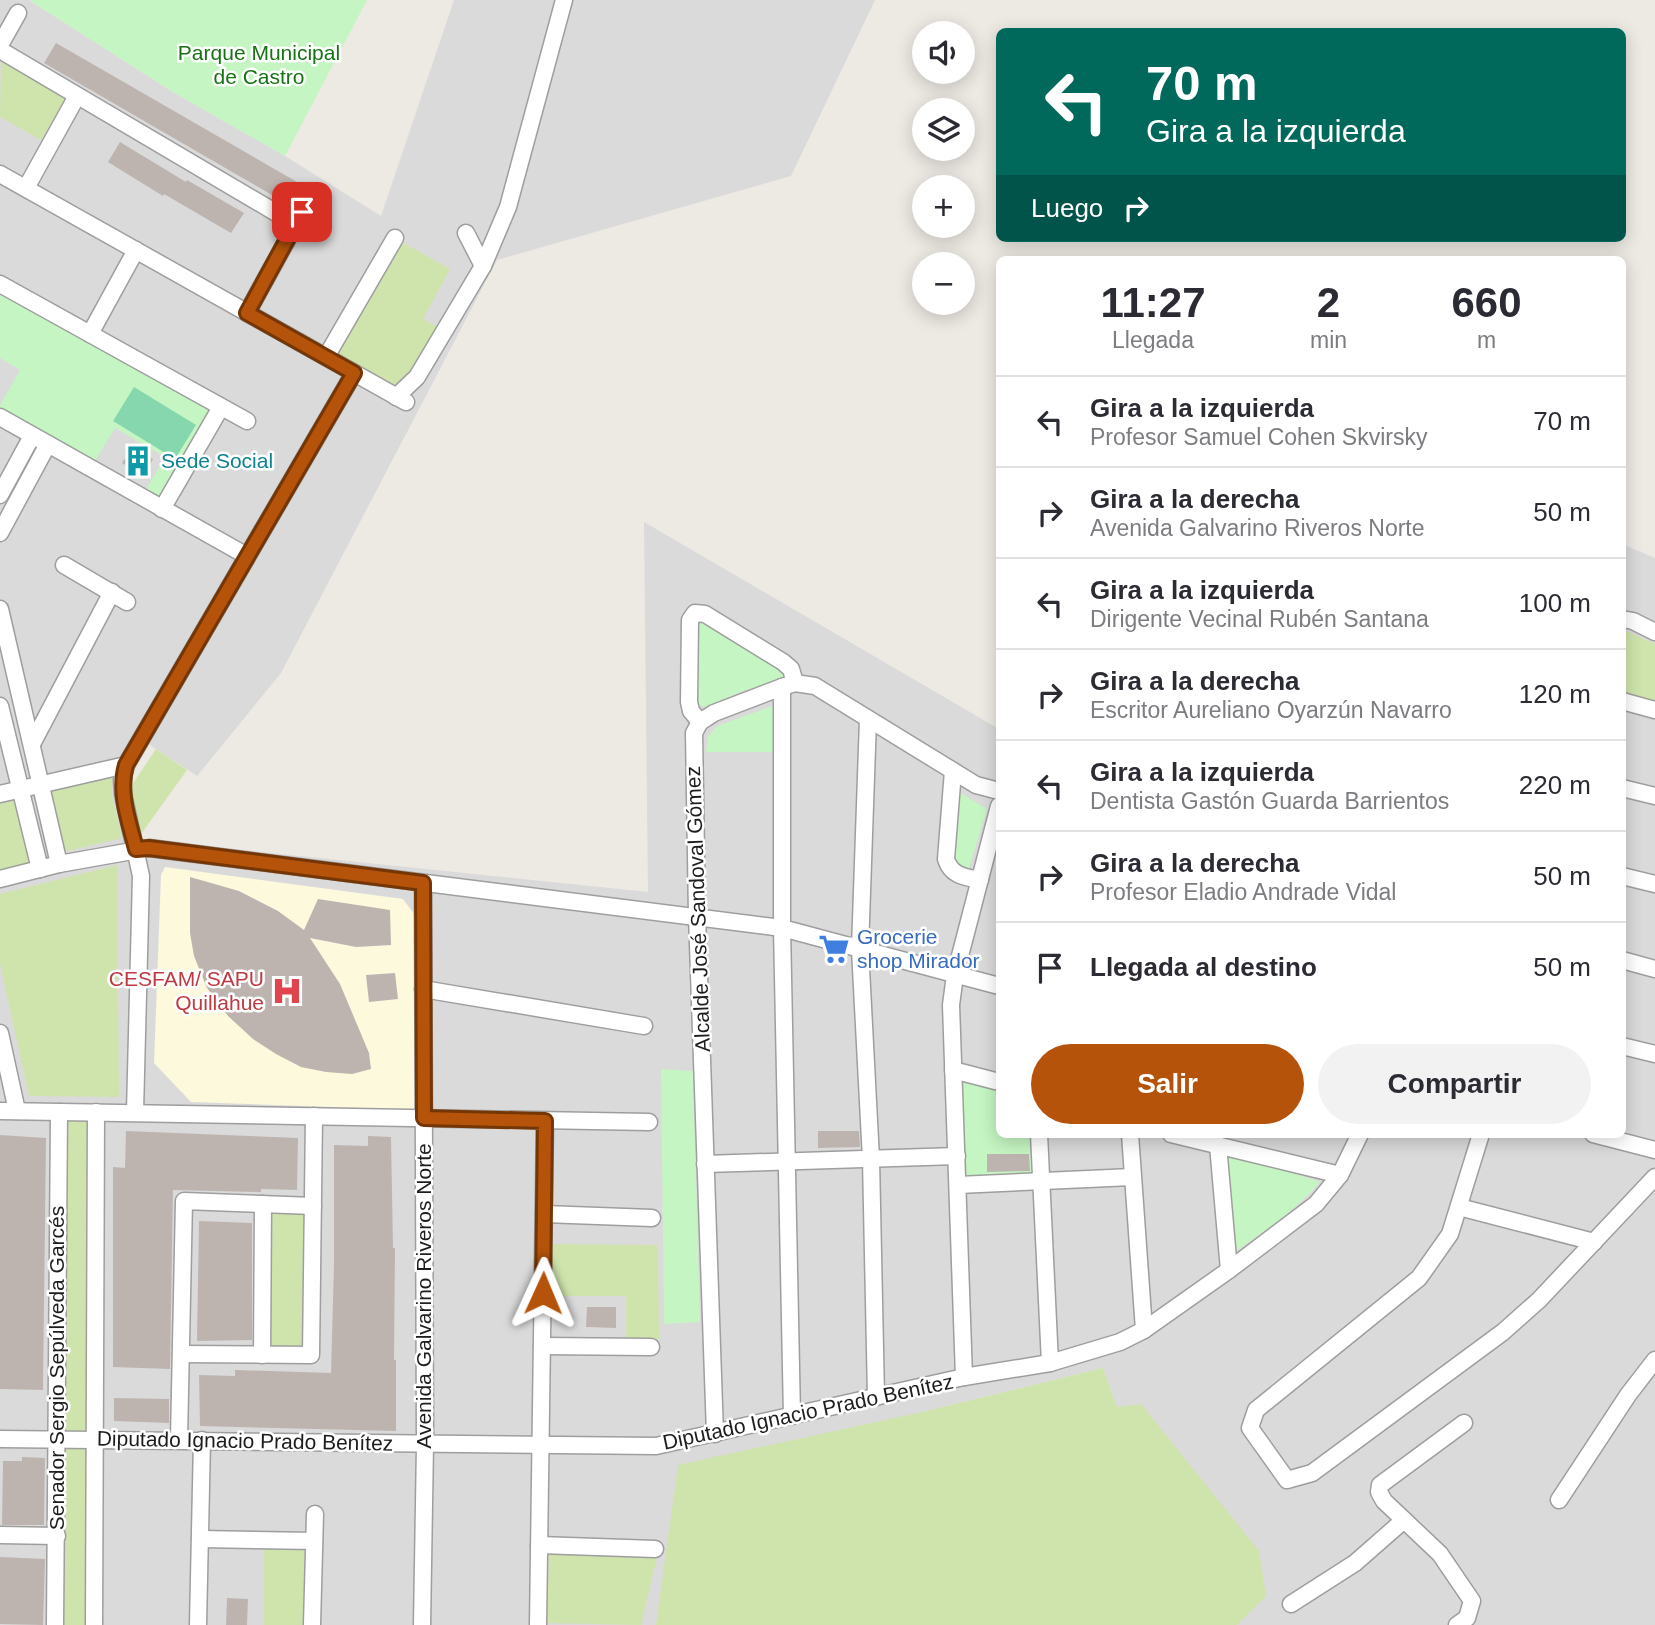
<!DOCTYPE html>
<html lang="es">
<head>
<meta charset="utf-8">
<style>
  body { margin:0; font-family:Helvetica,sans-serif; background:#f2f2f3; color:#2b2b33; height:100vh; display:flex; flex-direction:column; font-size:26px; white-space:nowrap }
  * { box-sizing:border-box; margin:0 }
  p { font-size:23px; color:#7c7c81 }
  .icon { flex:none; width:38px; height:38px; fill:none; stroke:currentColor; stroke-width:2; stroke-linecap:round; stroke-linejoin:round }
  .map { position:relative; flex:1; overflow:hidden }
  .sheet { position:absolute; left:996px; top:256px; width:630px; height:882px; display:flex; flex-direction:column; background:#fff; border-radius:10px; box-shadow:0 4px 18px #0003 }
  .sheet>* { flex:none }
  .top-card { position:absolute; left:996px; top:28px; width:630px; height:214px; border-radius:10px; box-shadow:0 4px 18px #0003; background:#00695c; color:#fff; overflow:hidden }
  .fabs { position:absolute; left:912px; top:21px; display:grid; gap:14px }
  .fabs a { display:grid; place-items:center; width:63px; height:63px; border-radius:50%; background:#fff; box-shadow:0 4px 18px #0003; font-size:35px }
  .pin { position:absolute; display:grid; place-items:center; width:60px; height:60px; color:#fff; margin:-30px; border-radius:14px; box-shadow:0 4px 10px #0006 }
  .me { position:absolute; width:77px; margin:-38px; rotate:1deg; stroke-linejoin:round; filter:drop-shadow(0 0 5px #0008) }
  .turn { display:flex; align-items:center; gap:24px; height:147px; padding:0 35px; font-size:32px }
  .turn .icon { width:91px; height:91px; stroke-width:2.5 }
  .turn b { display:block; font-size:49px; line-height:60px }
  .then { display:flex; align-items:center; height:66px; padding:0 35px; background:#0003; gap:14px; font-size:26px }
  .eta { display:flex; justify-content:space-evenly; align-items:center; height:119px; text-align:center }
  .eta b { font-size:42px; font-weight:600; line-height:49px }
  .action { display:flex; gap:14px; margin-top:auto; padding:14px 35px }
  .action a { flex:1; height:80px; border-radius:42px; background:#b45309; color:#fff; font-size:28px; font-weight:600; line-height:80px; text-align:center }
  .action a+a { background:#f2f2f3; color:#2b2b33 }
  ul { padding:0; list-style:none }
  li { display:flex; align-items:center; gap:21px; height:91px; padding:0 35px; border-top:2px solid #e1e1e2 }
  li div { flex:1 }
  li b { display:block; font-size:26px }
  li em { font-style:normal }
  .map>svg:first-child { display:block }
  .residential { fill:#dbdada }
  .education { fill:#fcf9dd }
  .grass { fill:#cfe4ac }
  .park { fill:#c5f5c2 }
  .pitch { fill:#86d7ae }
  .building { fill:#bdb4b0 }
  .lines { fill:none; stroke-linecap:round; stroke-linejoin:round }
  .minor-casing { stroke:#9e9e9e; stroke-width:19 }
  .minor { stroke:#fff; stroke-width:16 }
  .route-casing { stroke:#753606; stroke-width:18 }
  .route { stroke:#b45309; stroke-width:12 }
  .labels { text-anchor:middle; stroke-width:5; stroke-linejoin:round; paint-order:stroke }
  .park-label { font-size:21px; fill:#167313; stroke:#fff }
  .culture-label { font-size:21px; fill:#0d838f; stroke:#fff; text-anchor:start }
  .street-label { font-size:21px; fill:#1d1d1d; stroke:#fff }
  .shop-label { font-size:21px; fill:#366cbe; stroke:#fff; text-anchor:start }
  .health-label { font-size:21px; fill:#be3a42; stroke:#fff; text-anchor:end }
</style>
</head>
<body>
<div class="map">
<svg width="1655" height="1625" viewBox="0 0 1655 1625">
  <rect width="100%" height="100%" fill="#ede9e3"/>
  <polygon class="residential" points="0,0 29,0 173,92 285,156 381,216 454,0 875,0 791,176 497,260 281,673 197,776 147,743 128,781 137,839 648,892 644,522 999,729 999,1134 1622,1134 1622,544 1655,558 1655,1625 1237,1625 1266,1596 1117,1408 1103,1368 922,1412 656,1625 0,1625"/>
  <polygon class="education" points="165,867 403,899 418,919 418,1110 191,1102 154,1063 161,875"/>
  <g class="grass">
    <polygon points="1,61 66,99 41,140 0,117"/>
    <polygon points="400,241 450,269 423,319 439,328 414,374 393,387 332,355"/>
    <polygon points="1622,629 1655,644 1655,705 1622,697"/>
    <polygon points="156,749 187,770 141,834 130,788"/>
    <polygon points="112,774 112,795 122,838 63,852 50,792"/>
    <polygon points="15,797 32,864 0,872 0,800"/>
    <polygon points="117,865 119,1097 29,1096 0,964 0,894"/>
    <polygon points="63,1117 91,1117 89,1625 59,1625"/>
    <polygon points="271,1212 305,1213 303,1348 270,1347"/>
    <polygon points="552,1244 658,1245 659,1339 626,1339 626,1296 551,1296"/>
    <polygon points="1103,1368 1117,1407 1141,1404 1259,1551 1266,1596 1237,1625 656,1625 678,1465 922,1412"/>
    <polygon points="264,1547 305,1548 304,1625 264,1625"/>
    <polygon points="549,1554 657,1557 641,1625 547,1623"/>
  </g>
  <g class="park">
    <polygon points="29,0 367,0 285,156 173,92"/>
    <polygon points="0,290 215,409 160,502 144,493 165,457 115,428 93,464 0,411 0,405 20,370 0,358"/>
    <polygon points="706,621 787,671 791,680 745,690 706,707 698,705 694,699 697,623"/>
    <polygon points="775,705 774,752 706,752 708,737 717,726"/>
    <polygon points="959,792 987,809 967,874 953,861"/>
    <polygon points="661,1069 693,1071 700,1322 664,1324"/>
    <polygon points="955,1071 999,1083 999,1134 1038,1134 1040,1179 959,1184"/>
    <path d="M1224 1151 1320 1182C1294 1211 1265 1231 1233 1253Z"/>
  </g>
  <polygon class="pitch" points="134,387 196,425 175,459 113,421"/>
  <g class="building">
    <polygon points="56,43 304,186 291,206 44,63"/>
    <polygon points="120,142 186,182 187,180 244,213 231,233 164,194 163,196 108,162"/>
    <polygon points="132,447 153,459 144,476 122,463"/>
    <polygon points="190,877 239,891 278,911 304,930 318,899 390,910 391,945 356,947 310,938 340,984 369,1053 371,1069 352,1074 326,1072 301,1067 276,1054 253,1039 228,1016 207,988 194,956 190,933"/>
    <polygon points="395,973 398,999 369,1002 366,975"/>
    <polygon points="126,1131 298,1138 297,1190 261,1189 261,1192 173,1190 170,1369 113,1367 113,1167 125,1168"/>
    <polygon points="818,1131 859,1131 860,1147 818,1148"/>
    <polygon points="0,1135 46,1138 43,1390 0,1389"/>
    <polygon points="368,1136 391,1137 393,1248 395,1248 394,1360 396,1360 396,1431 200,1426 199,1375 235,1376 235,1370 331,1373 334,1264 334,1145 368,1146"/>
    <polygon points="987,1154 1029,1154 1030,1171 987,1172"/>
    <polygon points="199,1221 252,1223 252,1340 197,1341"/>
    <polygon points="587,1307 616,1307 616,1328 586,1327"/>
    <polygon points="114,1398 169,1399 169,1423 114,1421"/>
    <polygon points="22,1457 45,1458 44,1525 2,1525 3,1461 22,1461"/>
    <polygon points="0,1557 45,1559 43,1625 0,1624"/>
    <polygon points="227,1598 248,1599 247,1625 226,1625"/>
  </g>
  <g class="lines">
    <g class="minor-casing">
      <g id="minor">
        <polyline points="0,45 18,13"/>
        <polyline points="0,50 295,224"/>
        <polyline points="0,174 406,402"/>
        <polyline points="26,188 77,96"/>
        <polyline points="483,266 508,207 564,0"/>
        <polyline points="0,284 247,421"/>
        <polyline points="247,313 309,200"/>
        <polyline points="90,334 136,250"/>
        <polyline points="326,357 395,238"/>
        <polyline points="396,397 417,377 483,266 466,233"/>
        <polyline points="0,417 247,556"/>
        <polyline points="0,495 32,436"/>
        <polyline points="162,509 221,407"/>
        <polyline points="0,533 48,444"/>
        <polyline points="64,565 127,602"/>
        <polyline points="0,609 59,864"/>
        <polyline points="1622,619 1633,621 1655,632"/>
        <polyline points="782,687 782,928 792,1416"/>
        <polyline points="1622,701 1655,710"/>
        <polyline points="0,706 40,869"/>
        <polyline points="868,719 860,949 871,1159 876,1397"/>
        <polyline points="700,722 691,711 689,702 690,620 695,613 705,614 783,662 791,669 795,683"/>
        <polyline points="32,744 112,592"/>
        <path d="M953 771 946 859C951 876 965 877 980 880"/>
        <polyline points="1622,788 1655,796"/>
        <polyline points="0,794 126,765"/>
        <polyline points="1622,876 1655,884"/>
        <polyline points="0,879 59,864 149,848 782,928 999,986"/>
        <polyline points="1622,960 1655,969"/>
        <polyline points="423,989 644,1026"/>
        <polyline points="0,1033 17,1111"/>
        <polyline points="1622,1046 1655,1054"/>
        <polyline points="953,1070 999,1082"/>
        <polyline points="0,1111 649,1122"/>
        <polyline points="135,1112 141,876 123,794 122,780 126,765 354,373"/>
        <polyline points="1039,1134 1050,1363"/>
        <polyline points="1130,1134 1144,1330"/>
        <polyline points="1171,1134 1340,1175"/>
        <polyline points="1481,1134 1450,1234 1419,1278 1256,1410 1250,1428 1287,1480 1312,1473 1503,1332 1539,1300 1655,1177"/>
        <polyline points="1593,1134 1655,1150"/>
        <polyline points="1218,1145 1229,1270"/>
        <polyline points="705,1164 957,1156"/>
        <polyline points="958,1185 1132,1177"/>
        <polyline points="1459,1207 1594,1242"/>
        <polyline points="544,1214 652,1218"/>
        <polyline points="542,1346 651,1347"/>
        <polyline points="181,1354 311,1355 314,1116"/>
        <polyline points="262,1355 263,1204"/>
        <polyline points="964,1377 951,1005 955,975 999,806"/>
        <polyline points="715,1434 697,916 694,733 700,722 714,713 782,687 795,683 815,686 976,785 999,791"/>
        <polyline points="0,1439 656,1446 964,1377 1050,1363 1120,1342 1144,1330 1229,1270 1316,1204 1340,1175 1360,1134"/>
        <polyline points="179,1439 184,1201 313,1206"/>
        <polyline points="1559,1500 1628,1395 1655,1360"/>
        <polyline points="0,1535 57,1536"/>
        <polyline points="200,1539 314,1541"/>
        <polyline points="539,1545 655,1549"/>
        <polyline points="1291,1604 1355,1563 1404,1520"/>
        <polyline points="55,1625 59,1112"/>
        <polyline points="94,1625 96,1112"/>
        <polyline points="198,1625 202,1440"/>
        <polyline points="312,1625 315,1514"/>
        <polyline points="422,1625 425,1444 423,883"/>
        <polyline points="538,1625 545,1121"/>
        <polyline points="1457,1625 1467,1618 1472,1601 1440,1554 1384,1501 1379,1492 1380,1485 1464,1423"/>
      </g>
    </g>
    <use href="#minor" class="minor"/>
  </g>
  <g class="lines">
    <g class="route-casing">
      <path id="route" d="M302 212 247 313 354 373 126 765C118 793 129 821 136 849L149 848 423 883 424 1118 545 1121 543 1293"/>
    </g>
    <use href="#route" class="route"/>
  </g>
  <defs>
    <g id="building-bare" transform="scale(2.415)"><path d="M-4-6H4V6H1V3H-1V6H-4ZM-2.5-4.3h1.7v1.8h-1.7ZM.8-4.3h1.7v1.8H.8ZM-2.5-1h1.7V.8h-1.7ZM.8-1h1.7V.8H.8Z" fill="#0f9aa8" stroke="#fff" stroke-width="2.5" paint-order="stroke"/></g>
    <g id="supermarket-bare" transform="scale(2.415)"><path d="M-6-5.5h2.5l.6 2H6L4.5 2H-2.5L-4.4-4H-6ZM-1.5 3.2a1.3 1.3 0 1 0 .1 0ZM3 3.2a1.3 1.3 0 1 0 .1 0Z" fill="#3f7fe0" stroke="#fff" stroke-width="2.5" paint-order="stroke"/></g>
    <g id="hospital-bare" transform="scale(2.415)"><path d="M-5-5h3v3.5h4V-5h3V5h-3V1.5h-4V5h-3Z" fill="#e0444e" stroke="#fff" stroke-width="2.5" paint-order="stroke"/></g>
  </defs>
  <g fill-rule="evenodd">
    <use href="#building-bare" x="138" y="461"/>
    <use href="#supermarket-bare" x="834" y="949"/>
    <use href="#hospital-bare" x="287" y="991"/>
  </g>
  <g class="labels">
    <g class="park-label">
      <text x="259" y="60">Parque Municipal<tspan x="259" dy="24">de Castro</tspan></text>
    </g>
    <g class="culture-label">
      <text x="161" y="468">Sede Social</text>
    </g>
    <g class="street-label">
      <text transform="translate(698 909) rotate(-92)" y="7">Alcalde José Sandoval Gómez</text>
      <text transform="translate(424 1296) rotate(-90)" y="7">Avenida Galvarino Riveros Norte</text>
      <text transform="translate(57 1368) rotate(-90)" y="7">Senador Sergio Sepúlveda Garcés</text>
      <text transform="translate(808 1412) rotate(-12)" y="7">Diputado Ignacio Prado Benítez</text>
      <text transform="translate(245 1441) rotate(1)" y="7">Diputado Ignacio Prado Benítez</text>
    </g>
    <g class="shop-label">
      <text x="857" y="944">Grocerie<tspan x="857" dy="24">shop Mirador</tspan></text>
    </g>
    <g class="health-label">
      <text x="264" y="986">CESFAM/ SAPU<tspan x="264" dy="24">Quillahue</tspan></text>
    </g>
  </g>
</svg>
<div class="fabs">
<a><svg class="icon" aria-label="sound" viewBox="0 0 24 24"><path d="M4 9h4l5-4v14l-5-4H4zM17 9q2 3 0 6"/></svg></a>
<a><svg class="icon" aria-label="layers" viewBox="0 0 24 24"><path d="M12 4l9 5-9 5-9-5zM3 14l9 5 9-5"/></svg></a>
<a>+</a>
<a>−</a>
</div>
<div class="pin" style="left:302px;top:212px;background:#d93025"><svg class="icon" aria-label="arrive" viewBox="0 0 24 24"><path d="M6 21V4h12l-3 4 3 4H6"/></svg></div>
<svg class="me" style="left:543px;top:1293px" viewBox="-20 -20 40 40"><path d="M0-17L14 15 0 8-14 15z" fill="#b45309" stroke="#fff" stroke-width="4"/></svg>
<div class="top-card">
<div class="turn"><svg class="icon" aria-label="left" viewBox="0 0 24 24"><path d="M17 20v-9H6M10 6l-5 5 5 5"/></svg><div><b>70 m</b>Gira a la izquierda</div></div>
<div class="then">Luego<svg class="icon" aria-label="right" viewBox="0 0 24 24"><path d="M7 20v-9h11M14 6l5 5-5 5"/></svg></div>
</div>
<section class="sheet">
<div class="eta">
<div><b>11:27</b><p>Llegada</p></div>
<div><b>2</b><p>min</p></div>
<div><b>660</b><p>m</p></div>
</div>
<ul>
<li><svg class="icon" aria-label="left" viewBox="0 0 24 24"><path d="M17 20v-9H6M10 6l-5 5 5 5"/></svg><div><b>Gira a la izquierda</b><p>Profesor Samuel Cohen Skvirsky</p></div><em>70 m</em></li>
<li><svg class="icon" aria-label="right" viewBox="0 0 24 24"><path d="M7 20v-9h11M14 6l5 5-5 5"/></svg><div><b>Gira a la derecha</b><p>Avenida Galvarino Riveros Norte</p></div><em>50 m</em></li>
<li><svg class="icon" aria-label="left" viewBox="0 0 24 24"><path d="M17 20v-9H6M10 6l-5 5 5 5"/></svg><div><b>Gira a la izquierda</b><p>Dirigente Vecinal Rubén Santana</p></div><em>100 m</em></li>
<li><svg class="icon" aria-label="right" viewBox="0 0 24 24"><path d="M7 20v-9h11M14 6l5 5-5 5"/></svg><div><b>Gira a la derecha</b><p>Escritor Aureliano Oyarzún Navarro</p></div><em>120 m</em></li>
<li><svg class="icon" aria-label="left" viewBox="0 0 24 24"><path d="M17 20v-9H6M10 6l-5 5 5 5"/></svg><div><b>Gira a la izquierda</b><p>Dentista Gastón Guarda Barrientos</p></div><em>220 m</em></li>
<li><svg class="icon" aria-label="right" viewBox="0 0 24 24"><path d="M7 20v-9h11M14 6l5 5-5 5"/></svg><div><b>Gira a la derecha</b><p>Profesor Eladio Andrade Vidal</p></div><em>50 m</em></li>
<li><svg class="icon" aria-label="arrive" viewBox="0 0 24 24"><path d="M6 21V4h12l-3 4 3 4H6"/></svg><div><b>Llegada al destino</b></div><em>50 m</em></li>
</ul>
<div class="action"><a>Salir</a><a>Compartir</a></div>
</section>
</div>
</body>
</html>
